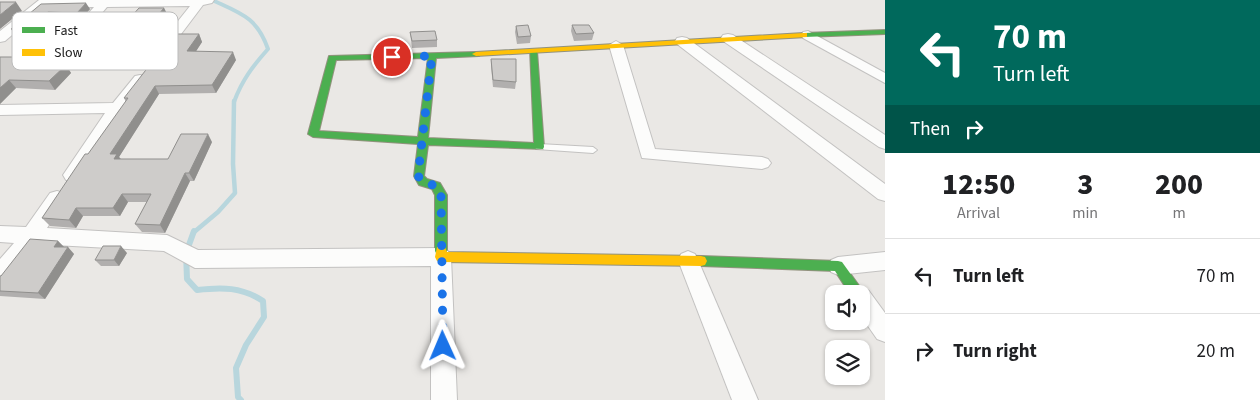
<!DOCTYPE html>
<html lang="en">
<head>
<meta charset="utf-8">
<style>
  body { margin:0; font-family:"Source Sans 3",sans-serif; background:#f2f2f2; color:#202124; height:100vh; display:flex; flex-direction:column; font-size:19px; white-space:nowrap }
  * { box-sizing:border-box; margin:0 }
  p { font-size:16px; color:#757577 }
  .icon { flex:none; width:28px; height:28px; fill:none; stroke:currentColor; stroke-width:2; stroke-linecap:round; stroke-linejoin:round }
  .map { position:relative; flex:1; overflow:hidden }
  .details { display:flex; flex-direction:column; background:#fff; width:375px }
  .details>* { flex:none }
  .guide { background:#00695c; color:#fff; overflow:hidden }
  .fabs { position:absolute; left:825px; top:285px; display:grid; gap:10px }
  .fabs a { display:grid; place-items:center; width:45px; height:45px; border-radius:10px; background:#fff; box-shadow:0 1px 4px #0004; font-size:25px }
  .pin { position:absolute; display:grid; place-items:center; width:42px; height:42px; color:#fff; margin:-21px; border:2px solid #fff; border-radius:50%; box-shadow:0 1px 5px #0007 }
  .me { position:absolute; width:55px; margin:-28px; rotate:359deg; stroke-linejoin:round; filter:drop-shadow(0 0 4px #0008) }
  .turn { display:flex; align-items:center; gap:18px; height:105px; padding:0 25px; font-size:22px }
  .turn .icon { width:65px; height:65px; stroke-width:2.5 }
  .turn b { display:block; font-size:35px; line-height:42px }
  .then { display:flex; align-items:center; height:48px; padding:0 25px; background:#0003; gap:10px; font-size:19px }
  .eta { display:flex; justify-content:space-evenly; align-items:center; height:85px; text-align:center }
  .eta b { font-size:30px; font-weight:800; line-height:35px }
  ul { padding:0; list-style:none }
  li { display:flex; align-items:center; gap:15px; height:75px; padding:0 25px; border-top:1px solid #e0e0e0 }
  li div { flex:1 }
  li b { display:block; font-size:19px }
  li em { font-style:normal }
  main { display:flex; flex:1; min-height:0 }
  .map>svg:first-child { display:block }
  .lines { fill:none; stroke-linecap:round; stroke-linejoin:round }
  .stream-far2 { stroke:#b8d6dd; stroke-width:4 }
  .stream-far1 { stroke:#b8d6dd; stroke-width:4.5 }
  .stream { stroke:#b8d6dd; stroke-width:6 }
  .lane-casing { stroke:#c3c2c1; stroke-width:2 }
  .street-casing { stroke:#c3c2c1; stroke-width:2 }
  .fast-casing { stroke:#92927e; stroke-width:2 }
  .slow-casing { stroke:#92927e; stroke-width:2 }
  .lane { fill:#fcfcfb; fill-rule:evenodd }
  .street { fill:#fcfcfb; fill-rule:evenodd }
  .fast { fill:#4caf50; fill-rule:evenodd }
  .slow { fill:#ffc107; fill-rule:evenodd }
  .wall { fill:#b1afae }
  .shaded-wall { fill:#908f8d }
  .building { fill:#ceccca; stroke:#908f8d }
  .route { stroke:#1a73e8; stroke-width:9; stroke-dasharray:0 16.2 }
  .key { fill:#fff; stroke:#bbb; stroke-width:1 }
  .key-label { font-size:14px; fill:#1c1c1c }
</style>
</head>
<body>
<main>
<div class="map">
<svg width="885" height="400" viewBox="0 0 885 400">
  <rect width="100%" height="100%" fill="#eae8e5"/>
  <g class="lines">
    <path class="stream-far2" d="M212 0C240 13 257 17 268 49 253 66 242 80 234 102"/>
    <polyline class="stream-far1" points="193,233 218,212 235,193 233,164 234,101"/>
    <path class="stream" d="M194 231 186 253 187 279 197 290C222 287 242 287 263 301L264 317 246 345 236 368 238 397 241 400"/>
    <g class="lane-casing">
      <polygon id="lane" points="539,144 593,147 597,150 593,153 536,149 535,147 536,145"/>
    </g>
    <g class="street-casing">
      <g id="street">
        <polygon points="39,0 214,0 212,3 203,5 163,58 158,59 151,55 190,6 107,7 67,54 62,55 55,51 94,7 44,8 5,41 0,42 0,31"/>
        <polygon points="808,31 885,73 885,83 803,38 801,35 803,32"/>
        <polygon points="728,34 733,35 885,135 885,149 879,147 723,41 721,38 723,35"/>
        <polygon points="682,37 687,38 885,184 885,201 878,199 677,44 675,41 677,38"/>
        <polygon points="616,41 623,45 655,149 762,157 768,159 771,163 768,167 762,169 642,158 609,45"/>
        <polygon points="140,75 145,76 147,79 123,111 78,180 72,181 66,180 63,175 105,113 0,115 0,105 113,103 135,76"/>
        <polygon points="57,191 64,193 66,198 47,228 167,235 198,250 441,248 448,251 451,257 457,400 431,400 431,266 195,268 164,251 36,244 8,281 0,284 0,259 14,243 0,242 0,226 26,227 50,193"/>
        <polygon points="688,251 695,254 698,260 758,400 732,400 678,260 681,254"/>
        <polygon points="885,252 885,270 838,275 831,272 828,266 831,260 838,257"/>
        <polygon points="861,288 869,291 885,313 885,342 877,339 861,316 861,294 852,294 853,291"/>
      </g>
    </g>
    <g class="fast-casing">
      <g id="fast">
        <polygon points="885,30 885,34 804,37 800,35 804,33"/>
        <path d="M530 49 537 51 544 147 543 149 428 145 424 176 427 179 440 183 447 195V251L445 255 441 256 437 255 435 251V195L432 189 419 185 414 176 418 144 313 137 308 134 329 56 476 52H479V56L436 58 428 138 534 143ZM428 58 418 137 319 131 336 60Z"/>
        <polygon points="701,256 838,261 842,262 865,294 861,299 861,294 850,294 835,271 701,266 697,265 695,261 697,257"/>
      </g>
    </g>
    <g class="slow-casing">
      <g id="slow">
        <polygon points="804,33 807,33 807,37 476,56 472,54 476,52"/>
        <polygon points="441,246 445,247 447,252 701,256 705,257 707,261 705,265 701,266 441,262 437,261 435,257 437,247"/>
      </g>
    </g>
    <use href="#lane" class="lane"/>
    <use href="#street" class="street"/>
    <use href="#fast" class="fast"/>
    <use href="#slow" class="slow"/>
  </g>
  <g class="wall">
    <polygon points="41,4 90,9 81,19 51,18 34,33 27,33 25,35 15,35 11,29"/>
    <polygon points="164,8 167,14 132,57 105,57 101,50"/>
    <polygon points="572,25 594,33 592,40 574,41 571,31"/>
    <polygon points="516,26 531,36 530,43 517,44 515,32"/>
    <polygon points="410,32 437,40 437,47 412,48"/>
    <polygon points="199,34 202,42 196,51 236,60 216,93 159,94 119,157 121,159 168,159 212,142 194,181 190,181 165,233 142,232 135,224 147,202 128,202 120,216 83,216 76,228 50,226 42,218 126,102 124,98"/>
    <polygon points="0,57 40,64 66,65 71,73 55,90 16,88 0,104"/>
    <polygon points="491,59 516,82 515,89 493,87 491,66"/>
    <polygon points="58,241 64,247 74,254 45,299 0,296 0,276"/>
    <polygon points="127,253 119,266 101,266 95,260"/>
  </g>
  <g class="shaded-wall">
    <polygon points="16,2 22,11 0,29 0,15"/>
    <polygon points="86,3 90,9 81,19 77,13"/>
    <polygon points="164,8 167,14 132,57 128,50"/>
    <polygon points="48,12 51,18 34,33 30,27"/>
    <polygon points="23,27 27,33 25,35 21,30"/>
    <polygon points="199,34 202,42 191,59 187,51"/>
    <polygon points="233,52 236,60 216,93 212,85"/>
    <polygon points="35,57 41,66 29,63"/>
    <polygon points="66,65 71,73 55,90 49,81"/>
    <polygon points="9,80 16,88 0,104 0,88"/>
    <polygon points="155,86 159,94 119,157 123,162 120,167 110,154"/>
    <polygon points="208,134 212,142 194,181 189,173"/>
    <polygon points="185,173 190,181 165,233 160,225"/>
    <polygon points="122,194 128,202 120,216 113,208"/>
    <polygon points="76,208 83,216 76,228 69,220"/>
    <polygon points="58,241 64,247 54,247"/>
    <polygon points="121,246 127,253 119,266 114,260"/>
    <polygon points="68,247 74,254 45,299 38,293"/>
  </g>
  <g class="building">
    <polygon points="0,2 16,2 0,15"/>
    <polygon points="86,3 77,13 48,12 30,27 23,27 21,30 11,29 41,4"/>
    <polygon points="139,8 164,8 128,50 101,50"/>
    <polygon points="528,25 531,36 518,37 516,26"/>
    <polygon points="572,25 589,25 594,33 576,34"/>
    <polygon points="435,31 437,40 412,41 410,32"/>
    <polygon points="174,34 199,34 187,51 233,52 212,85 155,86 110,154 117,154 114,159 168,159 181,134 208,134 189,173 185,173 160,225 135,224 151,194 122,194 113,208 76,208 69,220 42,218 85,154 88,154 128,98 124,98"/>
    <polygon points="0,57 35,57 29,63 66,65 49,81 9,80 0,88"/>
    <polygon points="491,59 516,59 516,82 493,80"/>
    <polygon points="30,239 58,241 54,247 68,247 38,293 0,291 0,276 1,276"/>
    <polygon points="103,246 121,246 114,260 95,260"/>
  </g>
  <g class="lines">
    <polyline class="route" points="392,57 432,56 418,176 423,182 436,186 441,195 443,346"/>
  </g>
  <rect x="12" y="12" width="166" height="58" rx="8" class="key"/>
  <rect x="22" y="27" width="23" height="6" fill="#4caf50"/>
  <rect x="22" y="49" width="23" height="7" fill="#ffc107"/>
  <g class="key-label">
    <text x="54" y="35">Fast</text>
    <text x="54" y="57">Slow</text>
  </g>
</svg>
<div class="fabs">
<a><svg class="icon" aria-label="sound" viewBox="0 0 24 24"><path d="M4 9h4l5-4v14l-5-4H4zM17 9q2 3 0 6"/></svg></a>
<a><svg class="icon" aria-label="layers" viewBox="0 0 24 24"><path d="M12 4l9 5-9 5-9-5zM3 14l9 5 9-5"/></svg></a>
</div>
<div class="pin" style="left:392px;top:57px;background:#d93025"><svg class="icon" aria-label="arrive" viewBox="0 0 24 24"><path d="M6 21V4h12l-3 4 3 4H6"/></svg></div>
<svg class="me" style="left:443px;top:346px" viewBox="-20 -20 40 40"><path d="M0-17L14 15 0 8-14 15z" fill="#1a73e8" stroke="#fff" stroke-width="4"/></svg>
</div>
<section class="details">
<div class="guide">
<div class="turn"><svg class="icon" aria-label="left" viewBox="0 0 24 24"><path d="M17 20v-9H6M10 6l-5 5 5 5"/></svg><div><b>70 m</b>Turn left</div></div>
<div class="then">Then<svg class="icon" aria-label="right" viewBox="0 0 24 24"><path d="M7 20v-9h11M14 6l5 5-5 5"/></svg></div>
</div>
<div class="eta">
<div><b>12:50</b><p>Arrival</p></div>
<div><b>3</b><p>min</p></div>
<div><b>200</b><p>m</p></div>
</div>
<ul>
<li><svg class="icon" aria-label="left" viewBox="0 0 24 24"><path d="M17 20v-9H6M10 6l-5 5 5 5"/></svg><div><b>Turn left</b></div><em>70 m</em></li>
<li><svg class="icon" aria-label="right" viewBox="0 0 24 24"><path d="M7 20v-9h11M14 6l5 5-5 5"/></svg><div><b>Turn right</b></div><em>20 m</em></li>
</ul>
</section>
</main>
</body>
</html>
